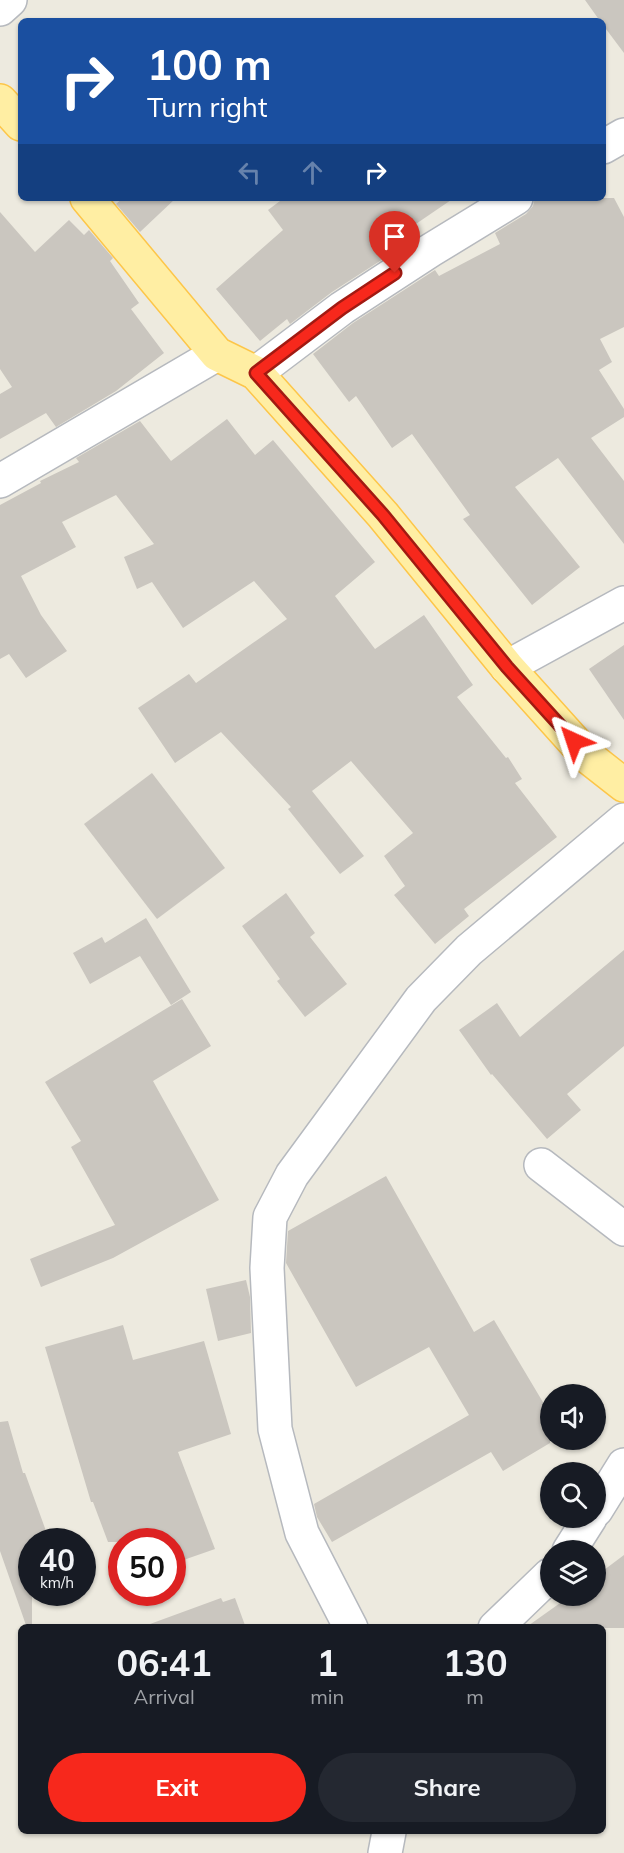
<!DOCTYPE html>
<html lang="en">
<head>
<meta charset="utf-8">
<style>
  body { margin:0; font-family:Mulish,sans-serif; background:#242831; color:#f1f3f6; height:100vh; display:flex; flex-direction:column; font-size:22px; white-space:nowrap }
  * { box-sizing:border-box; margin:0 }
  p { font-size:20px; color:#9ea1a6 }
  .icon { flex:none; width:33px; height:33px; fill:none; stroke:currentColor; stroke-width:2; stroke-linecap:round; stroke-linejoin:round }
  .map { position:relative; flex:1; overflow:hidden }
  .sheet { position:absolute; left:18px; top:1624px; width:588px; height:210px; display:flex; flex-direction:column; background:#171b24; border-radius:9px; box-shadow:0 2px 4px #0004 }
  .sheet>* { flex:none }
  .hud { position:absolute; left:18px; top:18px; width:588px; height:183px; border-radius:9px; box-shadow:0 2px 4px #0004; background:#1a4fa0; color:#fff; overflow:hidden }
  .fabs { position:absolute; left:540px; top:1384px; display:grid; gap:12px }
  .fabs a { display:grid; place-items:center; width:66px; height:66px; border-radius:50%; background:#171b24; box-shadow:0 2px 4px #0004; font-size:30px }
  .speed { position:absolute; left:18px; top:1528px; display:flex; gap:12px; font-size:30px; font-weight:700; text-align:center }
  .speed>* { display:grid; place-content:center; width:78px; height:78px; border-radius:50%; background:#171b24; box-shadow:0 2px 4px #0004; line-height:1 }
  .speed small { font-size:15px; font-weight:400 }
  .speed .limit { border:9px solid #d22; background:#fff; color:#111 }
  .pin { position:absolute; display:grid; place-items:center; width:51px; height:51px; color:#fff; margin:-62px -26px; border-radius:50% 50% 50% 0; rotate:-45deg; box-shadow:0 0 6px #0007 }
  .pin .icon { rotate:45deg }
  .me { position:absolute; width:66px; margin:-33px; rotate:318deg; stroke-linejoin:round; filter:drop-shadow(0 0 4px #0008) }
  .turn { display:flex; align-items:center; gap:21px; height:126px; padding:0 30px; font-size:27px }
  .turn .icon { width:78px; height:78px; stroke-width:2.5 }
  .turn b { display:block; font-size:42px; line-height:51px }
  .lanes { display:flex; align-items:center; height:57px; padding:0 30px; background:#0003; justify-content:center; gap:30px; direction:ltr }
  .lanes .off { opacity:.35 }
  .eta { display:flex; justify-content:space-evenly; align-items:center; height:102px; text-align:center }
  .eta b { font-size:36px; font-weight:700; line-height:42px }
  .cta { display:flex; gap:12px; margin-top:auto; padding:12px 30px }
  .cta a { flex:1; height:69px; border-radius:36px; background:#f7281c; color:#fff; font-size:24px; font-weight:700; line-height:69px; text-align:center }
  .cta a+a { background:#242831; color:#f1f3f6 }
  .map>svg:first-child { display:block }
  .building { fill:#cac6bf }
  .lines { fill:none; stroke-linecap:round; stroke-linejoin:round }
  .minor-casing { stroke:#b6b9be; stroke-width:36 }
  .major-casing { stroke:#fdc649; stroke-width:36 }
  .minor { stroke:#fff; stroke-width:33 }
  .major { stroke:#ffeea3; stroke-width:33 }
  .route-casing { stroke:#a11a12; stroke-width:15 }
  .route { stroke:#f7281c; stroke-width:10 }
</style>
</head>
<body>
<div class="map">
<svg width="624" height="1853" viewBox="0 0 624 1853">
  <rect width="100%" height="100%" fill="#edeadf"/>
  <g class="building">
    <polygon points="585,0 624,0 624,53 603,25 603,21 600,21"/>
    <polygon points="123,198 176,198 140,232 116,204"/>
    <polygon points="284,198 454,198 407,230 414,239 332,292 290,324 287,319 260,341 216,289 283,230 268,210"/>
    <polygon points="535,198 614,198 624,217 624,327 600,339 612,362 599,370 624,409 624,417 591,438 624,481 624,544 558,458 515,487 580,567 532,605 463,519 470,515 412,434 392,448 356,396 349,402 313,354 353,323 435,270 439,276 500,244 495,233 526,214 533,206"/>
    <polygon points="0,212 35,252 69,220 84,235 89,230 113,258 110,261 139,303 131,309 164,353 116,391 56,427 46,413 0,439 0,394 12,387 0,369"/>
    <polygon points="227,419 255,455 273,440 375,562 335,596 375,649 424,615 473,685 457,697 506,758 508,757 522,779 515,783 557,837 464,909 469,916 435,944 394,895 405,886 384,856 413,833 351,761 312,791 364,856 340,874 288,809 291,807 221,732 175,763 138,708 189,674 196,683 287,619 254,581 183,628 152,582 137,589 124,557 154,544 116,495 62,522 76,547 21,576 41,615 67,651 26,678 9,654 0,659 0,505 41,483 40,481 79,462 76,458 140,421 171,461"/>
    <polygon points="624,645 624,720 589,669"/>
    <polygon points="152,773 225,868 157,919 84,824"/>
    <polygon points="286,893 315,933 310,937 347,984 305,1017 277,981 280,979 242,926"/>
    <polygon points="146,918 191,992 171,1005 140,956 90,984 73,953 102,937 105,943"/>
    <polygon points="624,950 624,1046 567,1094 581,1110 547,1139 492,1074 491,1075 459,1030 497,1003 520,1037"/>
    <polygon points="182,999 211,1046 153,1081 219,1200 113,1258 41,1287 30,1259 115,1225 71,1147 81,1141 45,1082"/>
    <polygon points="386,1176 474,1332 494,1320 550,1414 550,1443 503,1471 491,1452 332,1542 317,1517 314,1504 469,1415 429,1347 356,1387 286,1263 288,1231"/>
    <polygon points="246,1280 250,1297 251,1333 218,1341 206,1289"/>
    <polygon points="123,1325 133,1360 204,1341 231,1434 178,1452 215,1549 172,1564 172,1542 108,1542 93,1502 91,1502 45,1347"/>
    <polygon points="8,1421 23,1473 25,1473 50,1542 32,1542 32,1628 27,1628 0,1551 0,1422"/>
    <polygon points="624,1555 624,1628 525,1628 570,1596 596,1596 596,1576"/>
    <polygon points="221,1598 223,1602 235,1598 246,1628 150,1628 150,1624"/>
  </g>
  <g class="lines">
    <g class="minor-casing">
      <g id="minor">
        <polyline points="0,9 10,0"/>
        <polyline points="603,147 624,135"/>
        <polyline points="256,373 342,308 431,250 516,198"/>
        <polyline points="0,481 217,354"/>
        <polyline points="507,667 624,603"/>
        <polyline points="541,1165 624,1229"/>
        <polyline points="596,1510 624,1465"/>
        <polyline points="569,1551 590,1518"/>
        <polyline points="351,1628 302,1533 275,1429 267,1268 270,1217 292,1175 421,999 469,950 624,820"/>
        <polyline points="495,1628 550,1575"/>
        <polyline points="385,1853 389,1832"/>
      </g>
    </g>
    <g class="major-casing">
      <g id="major">
        <polyline points="0,101 21,124"/>
        <polyline points="87,198 217,354 256,373 383,515 507,667 587,756 624,785"/>
      </g>
    </g>
    <use href="#minor" class="minor"/>
    <use href="#major" class="major"/>
  </g>
  <g class="lines">
    <g class="route-casing">
      <polyline id="route" points="395,273 342,308 256,373 383,515 507,667 574,741"/>
    </g>
    <use href="#route" class="route"/>
  </g>
</svg>
<div class="fabs">
<a><svg class="icon" aria-label="sound" viewBox="0 0 24 24"><path d="M4 9h4l5-4v14l-5-4H4zM17 9q2 3 0 6"/></svg></a>
<a><svg class="icon" aria-label="search" viewBox="0 0 24 24"><circle cx="10" cy="10" r="6"/><path d="M15 15l6 6"/></svg></a>
<a><svg class="icon" aria-label="layers" viewBox="0 0 24 24"><path d="M12 4l9 5-9 5-9-5zM3 14l9 5 9-5"/></svg></a>
</div>
<div class="speed"><div>40<small>km/h</small></div><div class="limit">50</div></div>
<div class="pin" style="left:395px;top:273px;background:#d93025"><svg class="icon" aria-label="arrive" viewBox="0 0 24 24"><path d="M6 21V4h12l-3 4 3 4H6"/></svg></div>
<svg class="me" style="left:574px;top:741px" viewBox="-20 -20 40 40"><path d="M0-17L14 15 0 8-14 15z" fill="#f7281c" stroke="#fff" stroke-width="4"/></svg>
<div class="hud">
<div class="turn"><svg class="icon" aria-label="right" viewBox="0 0 24 24"><path d="M7 20v-9h11M14 6l5 5-5 5"/></svg><div><b>100 m</b>Turn right</div></div>
<div class="lanes"><svg class="icon off" aria-label="left" viewBox="0 0 24 24"><path d="M17 20v-9H6M10 6l-5 5 5 5"/></svg><svg class="icon off" aria-label="ahead" viewBox="0 0 24 24"><path d="M12 20V5M6 11l6-6 6 6"/></svg><svg class="icon" aria-label="right" viewBox="0 0 24 24"><path d="M7 20v-9h11M14 6l5 5-5 5"/></svg></div>
</div>
<section class="sheet">
<div class="eta">
<div><b>06:41</b><p>Arrival</p></div>
<div><b>1</b><p>min</p></div>
<div><b>130</b><p>m</p></div>
</div>
<div class="cta"><a>Exit</a><a>Share</a></div>
</section>
</div>
</body>
</html>
